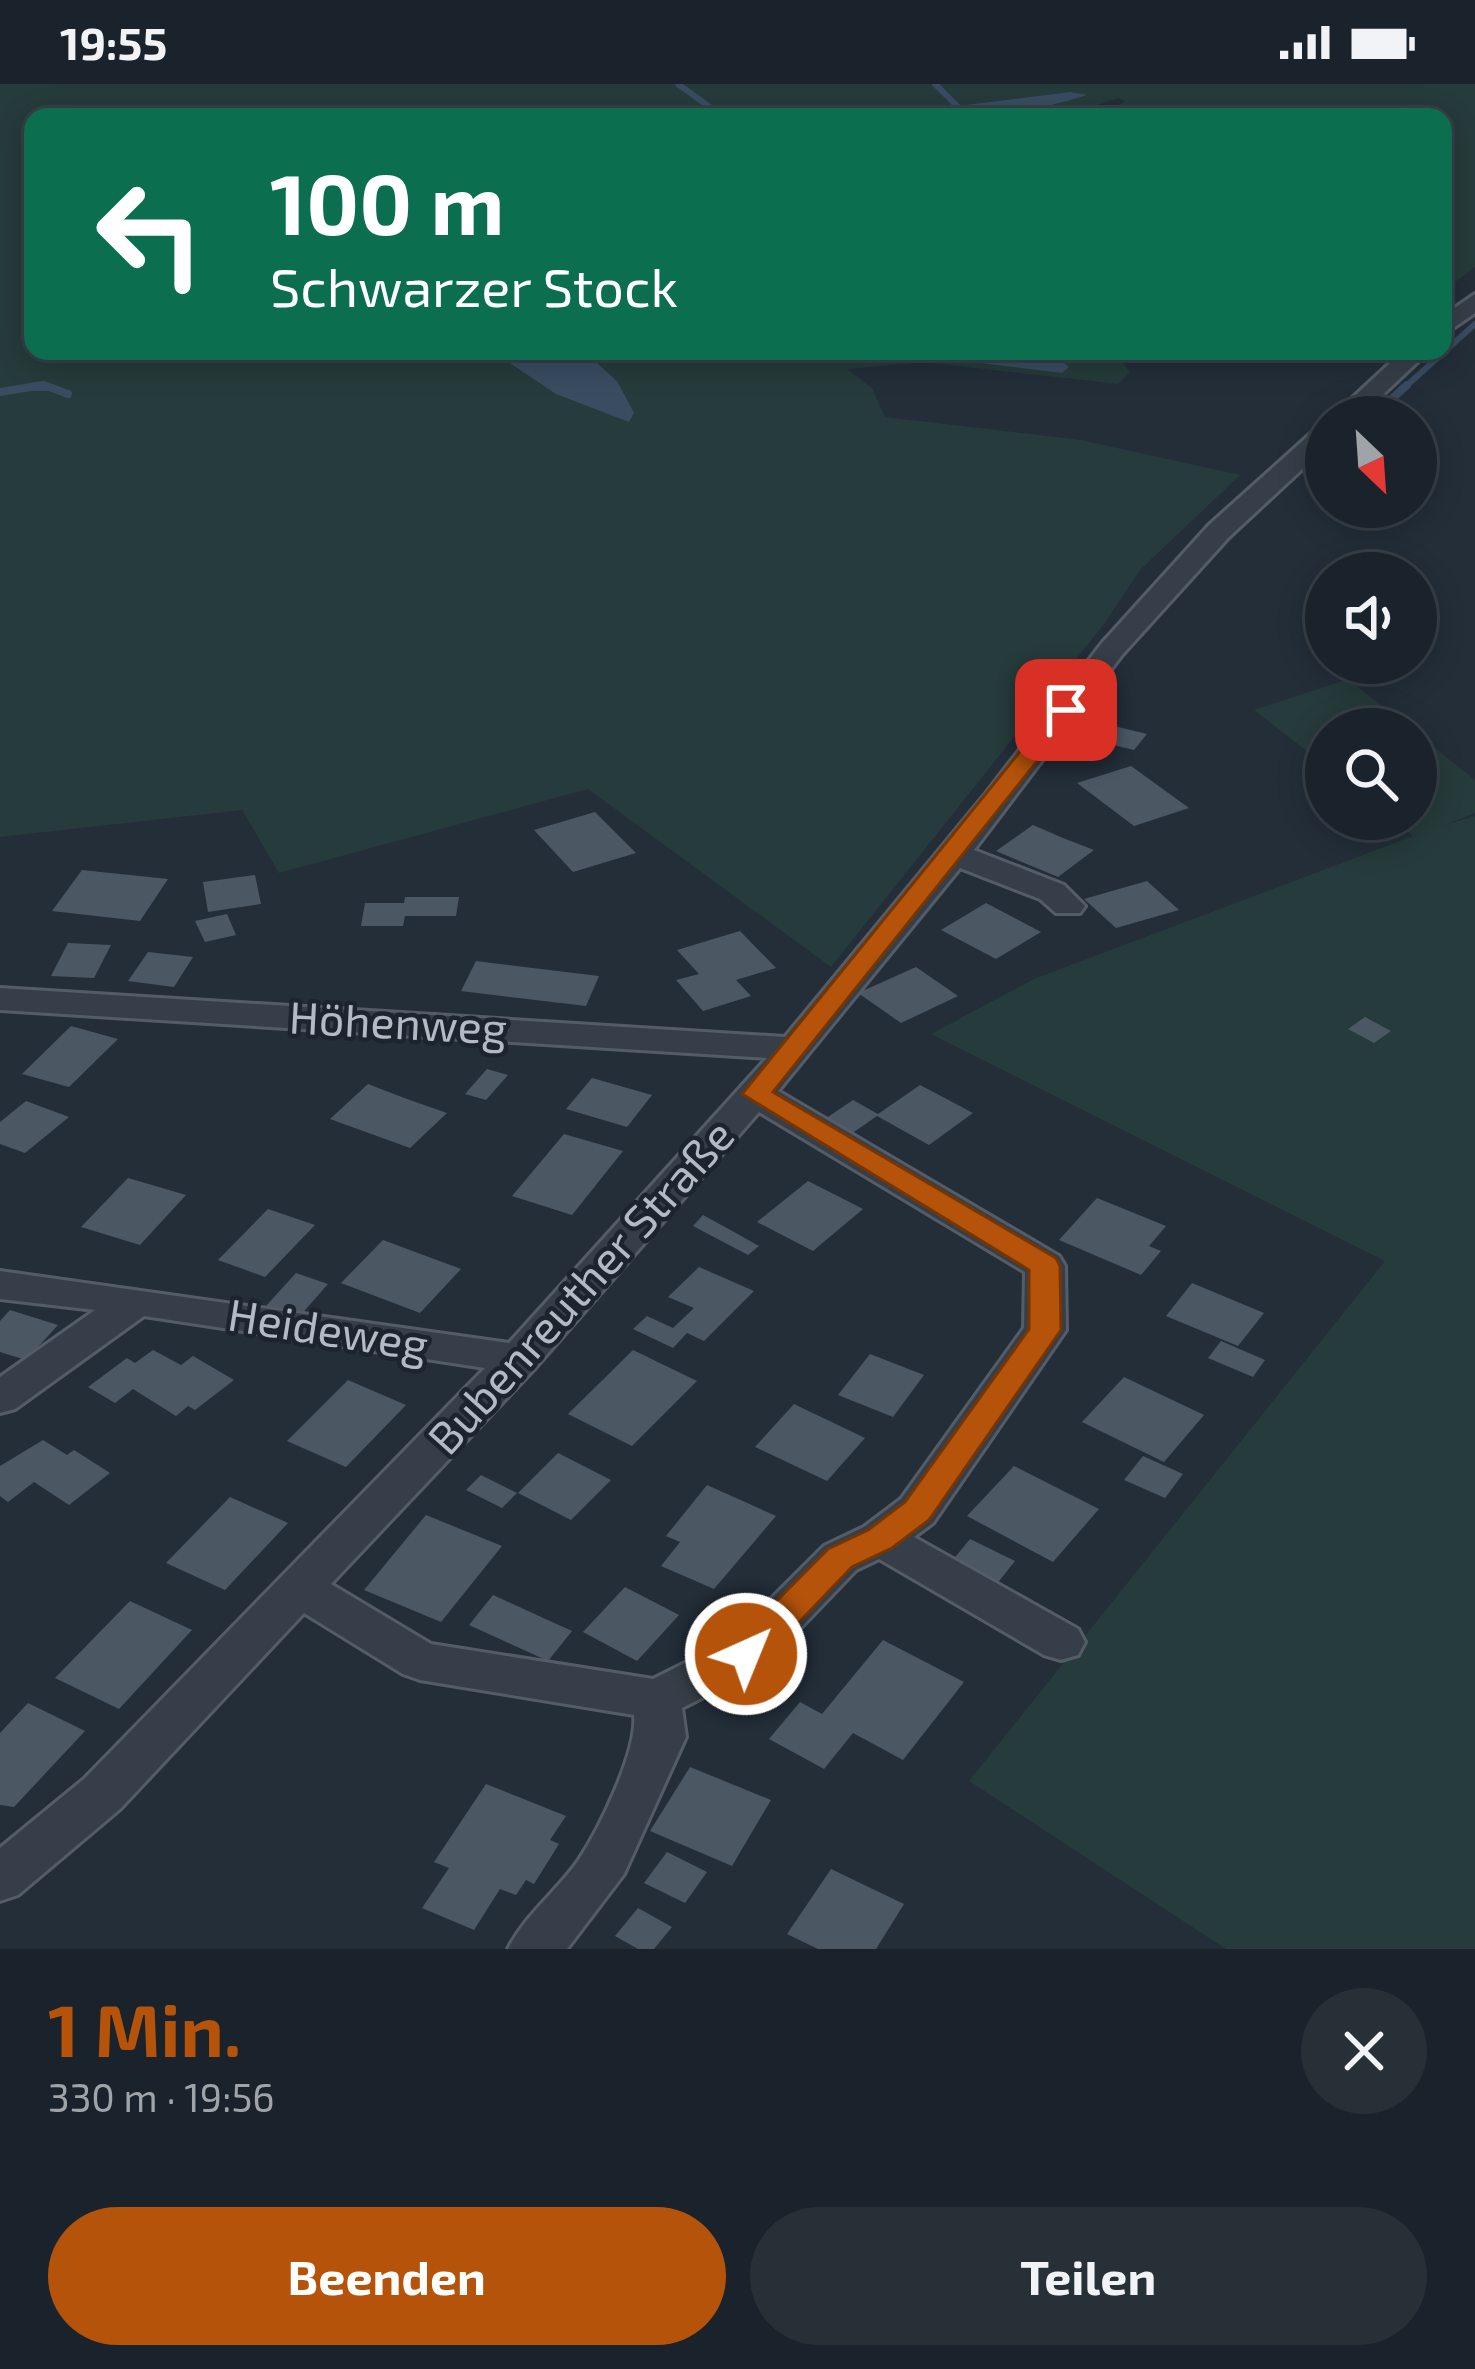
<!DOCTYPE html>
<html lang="de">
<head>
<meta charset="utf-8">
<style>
  body { margin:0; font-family:"Exo 2",sans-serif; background:#272f37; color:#f1f3f6; height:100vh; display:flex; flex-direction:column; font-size:45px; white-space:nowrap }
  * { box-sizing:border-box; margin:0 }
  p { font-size:39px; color:#9fa4a9 }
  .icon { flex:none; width:66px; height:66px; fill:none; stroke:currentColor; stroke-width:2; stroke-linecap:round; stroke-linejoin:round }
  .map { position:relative; height:1865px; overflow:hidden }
  .panel { display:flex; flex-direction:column; background:#1a222b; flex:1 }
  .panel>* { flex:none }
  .guide { position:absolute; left:24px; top:24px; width:1428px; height:252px; border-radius:24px; box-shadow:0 6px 30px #0003,0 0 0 3px #383f47; background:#0b6e4f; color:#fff; overflow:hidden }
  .needle { width:78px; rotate:155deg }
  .fabs { position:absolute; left:1305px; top:312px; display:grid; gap:24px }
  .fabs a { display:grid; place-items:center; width:132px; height:132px; border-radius:50%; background:#1a222b; box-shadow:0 6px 30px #0003,0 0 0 3px #383f47; font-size:60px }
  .pin { position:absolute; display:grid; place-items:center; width:102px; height:102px; color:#fff; margin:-51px; border-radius:24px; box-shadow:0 6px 18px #0006 }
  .me { position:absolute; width:132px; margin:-66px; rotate:44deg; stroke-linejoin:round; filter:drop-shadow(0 0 9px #0008) }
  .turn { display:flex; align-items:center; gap:42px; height:252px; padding:0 48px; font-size:54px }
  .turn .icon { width:156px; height:156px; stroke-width:2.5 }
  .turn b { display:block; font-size:84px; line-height:102px }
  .round { display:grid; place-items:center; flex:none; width:126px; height:126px; border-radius:63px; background:#272f37 }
  .head { display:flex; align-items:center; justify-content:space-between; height:204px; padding:0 48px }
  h1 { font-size:72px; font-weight:700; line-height:90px; color:#b45309 }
  .action { display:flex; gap:24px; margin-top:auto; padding:24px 48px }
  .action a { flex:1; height:138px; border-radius:72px; background:#b45309; color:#fff; font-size:48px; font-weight:700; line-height:138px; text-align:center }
  .action a+a { background:#272f37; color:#f1f3f6 }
  .status { display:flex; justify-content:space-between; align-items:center; height:84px; padding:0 60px; background:#1a222b; direction:ltr }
  .status svg { height:33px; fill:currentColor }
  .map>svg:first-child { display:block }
  .green { fill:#263b3b }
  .water { fill:#394c61 }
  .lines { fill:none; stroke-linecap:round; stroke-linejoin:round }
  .stream-far1 { stroke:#394c61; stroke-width:6 }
  .stream { stroke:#394c61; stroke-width:8 }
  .building { fill:#4b5864 }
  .minor-casing { stroke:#545d67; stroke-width:6 }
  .minor { fill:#363f49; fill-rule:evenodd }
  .route { fill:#b45309; stroke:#753606; stroke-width:3 }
  .labels { text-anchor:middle; stroke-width:9; stroke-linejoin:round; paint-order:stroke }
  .street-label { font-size:45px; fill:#b1bac5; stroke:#1c242e }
</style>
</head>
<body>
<div class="status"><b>19:55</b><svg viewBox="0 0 49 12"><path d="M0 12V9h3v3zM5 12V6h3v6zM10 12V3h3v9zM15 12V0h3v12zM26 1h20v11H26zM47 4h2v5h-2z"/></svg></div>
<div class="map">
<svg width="1475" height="1865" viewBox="0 0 1475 1865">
  <rect width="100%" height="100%" fill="#232e39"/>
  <g class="green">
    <path d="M0 0H1475V183L1457 197 1443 194V33H1103L1125 17 1118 14 1061 33H985L1053 22 1070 8 932 25 906 33H33V267H492L501 277 617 297 584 267H718C754 288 925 267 978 267L973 272 1068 282 1052 267H1113L1130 288 1118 300 924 278 847 285 872 304 885 333 1081 356 1240 391 1140 486 1104 540 831 883 588 705 279 789 242 726 0 753Z"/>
    <polygon points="1348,595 1411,645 1326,645 1326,682 1254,626"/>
    <polygon points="1416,649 1475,696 1475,729 1445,741 1475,732 1475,1865 1226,1865 969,1697 1385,1177 931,950 1034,895 1413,752 1393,735 1416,735"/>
  </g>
  <g class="water">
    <path d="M1070 8 1087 11C1027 31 969 33 906 33L932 25Z"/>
    <polygon points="492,267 584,267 617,297 634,329 629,338 556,310"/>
    <polygon points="978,267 1052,267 1069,283 1062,289 981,279 972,272"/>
  </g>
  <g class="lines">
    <g class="stream-far1">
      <polyline points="678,0 715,27"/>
      <polyline points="935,0 962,27"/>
      <polyline points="1443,202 1448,204"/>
      <polyline points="24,304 52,304"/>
      <polyline points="1404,304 1475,240"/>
    </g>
    <g class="stream">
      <polyline points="44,301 68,310"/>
      <polyline points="0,308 43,301"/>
      <polyline points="1372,333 1407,301"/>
      <polyline points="1318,378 1326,372"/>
    </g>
  </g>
  <g class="building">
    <polygon points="1089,636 1147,650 1134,666 1076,652"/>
    <polygon points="1131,682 1189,724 1134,742 1077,699"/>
    <polygon points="595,728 636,769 573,788 534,746"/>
    <polygon points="1033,741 1063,754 1094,766 1058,793 996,767"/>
    <polygon points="82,786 168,795 140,837 52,827"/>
    <polygon points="255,791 261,820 208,828 203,798"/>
    <polygon points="1147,797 1179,826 1116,844 1084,815"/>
    <polygon points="405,813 459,813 456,832 405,832 403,842 361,842 365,819 404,819"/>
    <polygon points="986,819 1041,848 996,875 941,846"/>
    <polygon points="227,830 236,851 205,858 195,837"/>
    <polygon points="740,847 776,884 736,896 751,912 703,927 676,896 699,890 677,866"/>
    <polygon points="68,859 111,861 94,894 51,892"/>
    <polygon points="148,868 193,873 174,903 128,897"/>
    <polygon points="476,877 599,892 586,922 461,907"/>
    <polygon points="916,883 958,912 901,939 858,909"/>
    <polygon points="1365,933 1391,947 1374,959 1348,945"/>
    <polygon points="71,942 118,955 69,1003 22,990"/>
    <polygon points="487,985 508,991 486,1016 465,1010"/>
    <polygon points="592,994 652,1011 627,1043 566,1025"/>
    <polygon points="368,1000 407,1015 447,1029 410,1064 330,1035"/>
    <polygon points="920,1001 973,1029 929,1061 877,1032 848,1052 822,1037 853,1016 878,1030"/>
    <polygon points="26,1017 69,1033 25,1069 0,1060 0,1038"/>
    <polygon points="564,1050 623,1067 572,1131 512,1112"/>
    <polygon points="128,1094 186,1111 140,1161 81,1143"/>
    <polygon points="808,1097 863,1125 813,1167 757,1138"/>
    <polygon points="1097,1114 1166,1142 1149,1162 1161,1167 1141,1191 1059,1156"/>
    <polygon points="268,1125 315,1141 265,1193 218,1176"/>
    <polygon points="703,1131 734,1148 759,1162 748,1171 693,1142"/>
    <polygon points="383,1156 461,1185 420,1229 341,1199"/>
    <polygon points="699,1183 754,1207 704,1257 687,1249 673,1264 633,1245 647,1232 673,1244 694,1224 668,1213"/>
    <polygon points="296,1189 328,1200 298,1234 265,1223"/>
    <polygon points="1192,1199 1264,1229 1238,1262 1166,1232"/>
    <polygon points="10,1226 58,1241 26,1276 0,1268 0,1237"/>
    <polygon points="1221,1257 1265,1276 1253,1293 1208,1274"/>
    <polygon points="153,1266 181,1281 193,1272 234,1296 195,1326 188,1322 176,1332 133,1305 115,1319 88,1303 127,1274 135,1279"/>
    <polygon points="633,1266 697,1297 632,1362 568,1330"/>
    <polygon points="870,1270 924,1291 893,1333 838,1311"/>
    <polygon points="1124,1293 1204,1331 1164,1378 1082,1338"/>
    <polygon points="348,1296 406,1321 346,1383 287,1357"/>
    <polygon points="794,1320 865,1354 827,1397 755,1363"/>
    <polygon points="43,1356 67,1371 74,1366 110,1389 69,1421 34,1398 8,1418 0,1412 0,1382"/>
    <polygon points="558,1369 611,1396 571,1436 518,1409"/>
    <polygon points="1143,1372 1183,1390 1165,1414 1124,1396"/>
    <polygon points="1014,1382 1099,1425 1053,1478 967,1432"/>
    <polygon points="481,1391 517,1409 502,1424 466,1406"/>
    <polygon points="707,1401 776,1432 714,1505 661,1482 680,1458 666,1452"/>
    <polygon points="230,1413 288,1439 225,1506 166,1479"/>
    <polygon points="426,1431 502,1462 441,1538 364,1506"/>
    <polygon points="970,1455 1015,1477 992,1506 947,1483"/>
    <polygon points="625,1503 679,1531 637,1577 583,1548"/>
    <polygon points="493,1511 528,1527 572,1547 548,1577 469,1541"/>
    <polygon points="130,1517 192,1546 119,1625 55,1594"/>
    <polygon points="883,1556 964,1598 903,1676 853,1649 824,1685 769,1655 800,1618 822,1630"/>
    <polygon points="28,1619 85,1647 14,1723 0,1721 0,1649"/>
    <polygon points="690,1683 771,1716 732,1782 650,1747"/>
    <polygon points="486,1700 566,1732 550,1756 559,1760 534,1800 526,1796 516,1811 500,1805 474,1846 422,1824 449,1784 434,1778"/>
    <polygon points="667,1768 707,1788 685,1819 644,1799"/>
    <polygon points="831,1785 904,1820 876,1865 818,1865 787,1850"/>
    <polygon points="638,1824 672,1843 654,1865 638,1865 615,1852"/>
  </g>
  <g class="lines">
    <g class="minor-casing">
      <g id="minor">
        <polygon points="1475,210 1475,229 1443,251 1443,232"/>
        <polygon points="1403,267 1429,267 1359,333 1332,333"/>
        <path d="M1326 341V363L1229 453 1122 571 974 766 1064 801 1085 822 1080 829H1056L1040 815 960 784 778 1007 1059 1172 1065 1182 1066 1246 933 1439 914 1453 1078 1545 1085 1558 1078 1571 1061 1576 1044 1571 879 1475 856 1486 763 1583 682 1624 686 1653 624 1790 567 1865H508C525 1831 556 1808 578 1777 599 1746 638 1666 634 1631L420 1596 403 1590 304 1529 120 1725 18 1811 0 1817V1764L84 1695 485 1284 144 1232 15 1325 0 1329V1293L95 1226 0 1215V1187L509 1259 767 974 0 926V904L785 953 984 712 1102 559 1209 441 1317 344ZM759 1028 1025 1188 1024 1244 901 1415 864 1443 824 1462 729 1557 653 1595 431 1560 331 1500 534 1285Z"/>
      </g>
    </g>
    <use href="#minor" class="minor"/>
  </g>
  <polygon class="route" points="1066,619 1077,626 1074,631 773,1008 1056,1174 1060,1182 1061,1246 929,1436 892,1464 852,1483 759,1580 746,1584 734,1580 728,1570 734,1560 828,1465 868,1446 905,1418 1029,1245 1029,1186 742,1010 1057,622"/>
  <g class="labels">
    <g class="street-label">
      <text transform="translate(398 939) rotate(3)" y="16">Höhenweg</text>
      <text transform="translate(581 1203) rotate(-48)" y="16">Bubenreuther Straße</text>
      <text transform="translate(328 1246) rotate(9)" y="16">Heideweg</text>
    </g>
  </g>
</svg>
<div class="fabs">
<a><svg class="needle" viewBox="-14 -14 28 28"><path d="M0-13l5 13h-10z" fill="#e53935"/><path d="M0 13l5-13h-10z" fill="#9fa4a9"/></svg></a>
<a><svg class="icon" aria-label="sound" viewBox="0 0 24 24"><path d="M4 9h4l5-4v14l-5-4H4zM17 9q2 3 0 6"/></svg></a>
<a><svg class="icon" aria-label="search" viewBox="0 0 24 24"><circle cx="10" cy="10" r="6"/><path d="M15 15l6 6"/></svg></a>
</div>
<div class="pin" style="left:1066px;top:626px;background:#d93025"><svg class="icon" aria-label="arrive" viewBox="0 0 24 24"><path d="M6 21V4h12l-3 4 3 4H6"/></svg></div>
<svg class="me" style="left:746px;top:1570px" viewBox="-20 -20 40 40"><circle r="17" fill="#b45309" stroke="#fff" stroke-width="3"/><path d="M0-11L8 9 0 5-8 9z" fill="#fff"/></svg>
<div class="guide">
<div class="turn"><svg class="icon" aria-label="left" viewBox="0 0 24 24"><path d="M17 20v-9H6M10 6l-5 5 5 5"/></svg><div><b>100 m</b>Schwarzer Stock</div></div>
</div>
</div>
<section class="panel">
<div class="head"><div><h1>1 Min.</h1><p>330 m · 19:56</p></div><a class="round"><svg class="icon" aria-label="close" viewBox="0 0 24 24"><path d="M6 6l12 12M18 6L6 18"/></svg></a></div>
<div class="action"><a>Beenden</a><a>Teilen</a></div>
</section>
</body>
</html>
